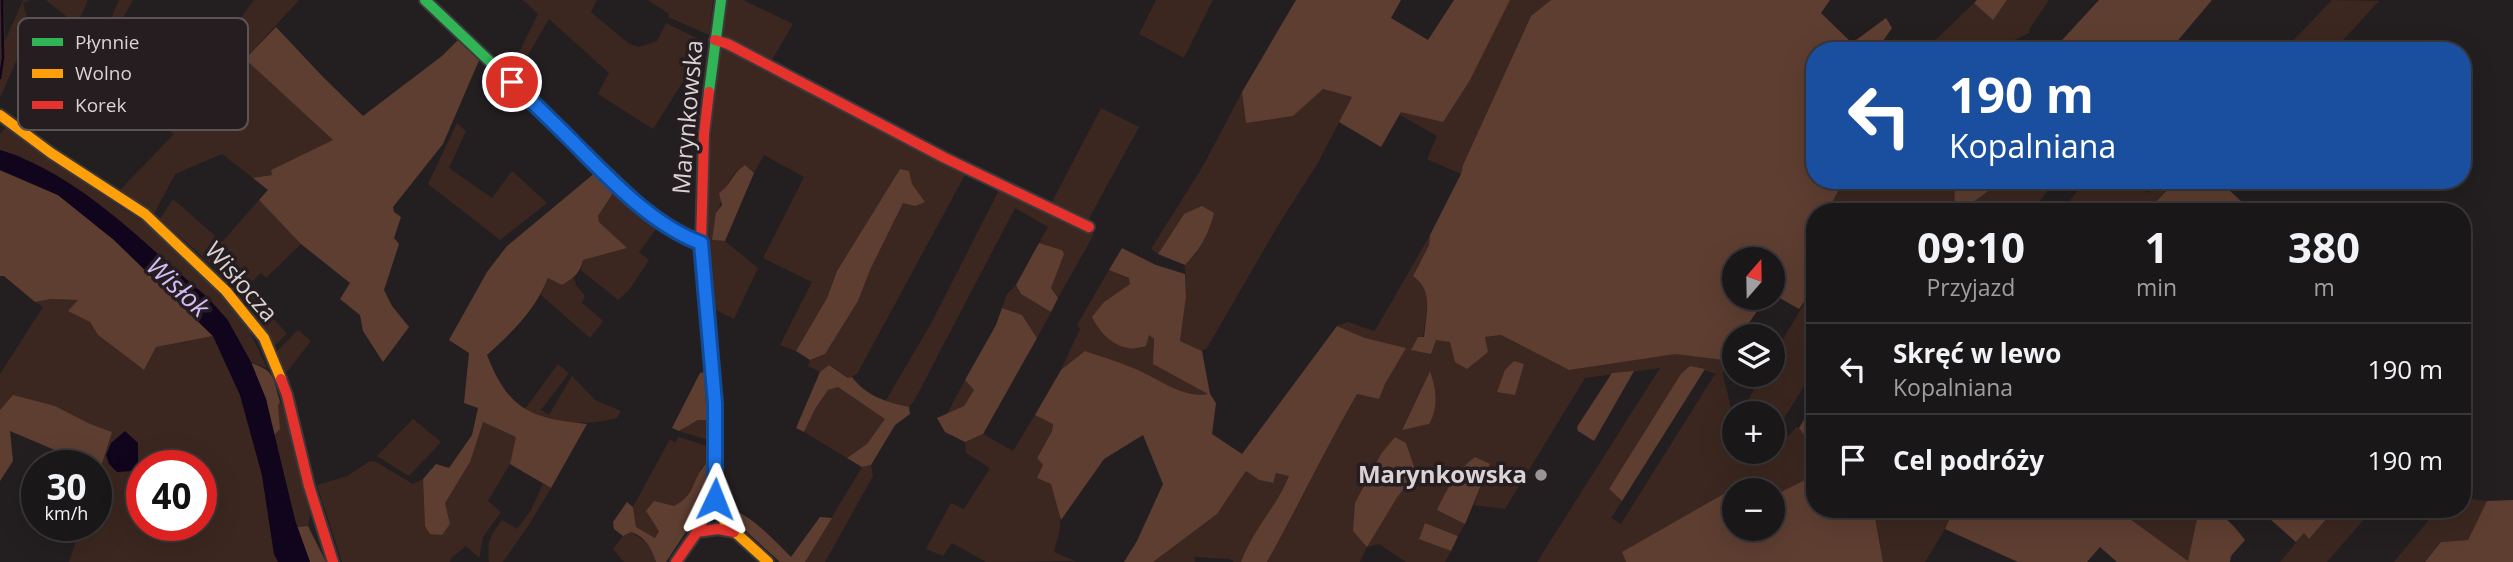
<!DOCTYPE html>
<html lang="pl">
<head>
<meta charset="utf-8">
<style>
  body { margin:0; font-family:"Open Sans",sans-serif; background:#232022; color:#f1f3f6; height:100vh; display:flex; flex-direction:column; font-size:26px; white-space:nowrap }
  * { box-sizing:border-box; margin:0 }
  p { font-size:23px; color:#9f9fa2 }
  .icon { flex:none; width:38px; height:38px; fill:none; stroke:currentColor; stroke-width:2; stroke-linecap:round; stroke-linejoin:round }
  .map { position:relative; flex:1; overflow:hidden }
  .drawer { position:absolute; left:1806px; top:203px; width:665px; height:315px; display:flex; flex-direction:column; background:#1a1719; border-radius:28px; box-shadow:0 7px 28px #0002,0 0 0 2px #383638 }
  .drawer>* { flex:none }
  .banner { position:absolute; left:1806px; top:42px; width:665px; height:147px; border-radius:28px; box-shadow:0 7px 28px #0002,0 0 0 2px #383638; background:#1a4fa0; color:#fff; overflow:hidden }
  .needle { width:46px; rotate:20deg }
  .buttons { position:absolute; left:1722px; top:247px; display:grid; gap:14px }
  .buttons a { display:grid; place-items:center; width:63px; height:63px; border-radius:50%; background:#1a1719; box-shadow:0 7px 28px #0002,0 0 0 2px #383638; font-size:35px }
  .speed { position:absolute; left:21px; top:450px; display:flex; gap:14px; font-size:35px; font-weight:700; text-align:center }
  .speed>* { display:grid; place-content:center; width:91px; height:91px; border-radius:50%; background:#1a1719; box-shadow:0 7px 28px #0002,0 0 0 2px #383638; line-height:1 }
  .speed small { font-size:18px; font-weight:400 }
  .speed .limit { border:10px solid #d22; background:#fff; color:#111 }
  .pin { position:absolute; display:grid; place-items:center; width:60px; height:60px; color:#fff; margin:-30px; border:4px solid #fff; border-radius:50%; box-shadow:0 2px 7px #0007 }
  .me { position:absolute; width:77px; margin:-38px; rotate:2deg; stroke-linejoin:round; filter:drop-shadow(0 0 5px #0008) }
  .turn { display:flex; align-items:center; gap:24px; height:147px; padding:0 28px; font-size:32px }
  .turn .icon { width:91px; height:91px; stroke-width:2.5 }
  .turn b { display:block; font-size:49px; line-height:60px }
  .eta { display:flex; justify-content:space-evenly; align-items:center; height:119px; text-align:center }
  .eta b { font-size:42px; font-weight:700; line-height:49px }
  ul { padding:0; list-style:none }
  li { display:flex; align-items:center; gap:21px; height:91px; padding:0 28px; border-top:2px solid #383638 }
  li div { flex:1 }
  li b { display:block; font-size:26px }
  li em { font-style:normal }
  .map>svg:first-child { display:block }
  .green { fill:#3b271f; fill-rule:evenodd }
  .forest { fill:#5e3e31 }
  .water { fill:#10051c }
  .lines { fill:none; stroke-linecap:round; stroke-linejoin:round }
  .stream { stroke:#10051c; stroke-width:2.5 }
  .fast-casing { stroke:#3d393b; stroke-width:14 }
  .slow-casing { stroke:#3d393b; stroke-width:14 }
  .jam-casing { stroke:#3d393b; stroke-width:14 }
  .fast { stroke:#30b455; stroke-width:10 }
  .slow { stroke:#ff9f0a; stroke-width:10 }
  .jam { stroke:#e5322d; stroke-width:10 }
  .route-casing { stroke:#114b97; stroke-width:18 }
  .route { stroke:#1a73e8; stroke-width:12 }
  .poi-dot { fill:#999497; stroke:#251d20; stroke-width:2.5 }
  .labels { text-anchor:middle; stroke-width:7; stroke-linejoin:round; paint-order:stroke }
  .street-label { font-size:24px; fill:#d9d3d6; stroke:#251d20 }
  .poi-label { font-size:24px; font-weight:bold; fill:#d9d3d6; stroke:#251d20; text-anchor:end }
  .water-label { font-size:26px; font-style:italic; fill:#d5bcf8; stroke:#251d20 }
  .key { fill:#251d20; stroke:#5b5457; stroke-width:2 }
  .key-label { font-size:19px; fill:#d9d3d6 }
</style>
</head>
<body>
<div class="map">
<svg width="2513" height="562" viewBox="0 0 2513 562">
  <rect width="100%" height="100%" fill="#231f21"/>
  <g class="green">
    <polygon points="0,0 3,0 4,5 5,41 23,0 31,0 23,3 30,29 0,98"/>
    <polygon points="46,0 88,0 77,25"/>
    <polygon points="119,0 133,0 107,45 102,39"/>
    <polygon points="254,0 299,0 245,59 333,140 271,170 272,175 253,178 222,154 175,174 154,214 120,190 174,134 111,94 132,69 146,80 173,30 197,73 201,72"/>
    <polygon points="523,0 597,0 591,12 629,44 639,47 657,41 666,23 698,39 703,50 653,129 598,94 609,73 549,19 525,60 517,57 538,14"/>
    <polygon points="648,0 713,0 709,35 668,17 669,14"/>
    <polygon points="726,0 743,0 793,24 773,58 767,62 722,37"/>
    <polygon points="1156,0 1213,0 1184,58 1139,34"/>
    <polygon points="1510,0 1551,0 1531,16 1463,165 1461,174 1427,159 1437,136 1400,115 1401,111 1470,80"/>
    <polygon points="2007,0 2049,0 2030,28 2029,33 2006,44 1999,51 1924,51 1974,3 1993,19"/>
    <polygon points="2332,0 2379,1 2333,51 2283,51"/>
    <path d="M723 48 729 49 966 173 857 374 849 378 830 365 820 372 808 366 810 360 825 354 858 301 870 270 903 203 925 202 900 169 837 271 827 298 796 351 780 345 812 282 763 258 804 177 764 155 754 173 745 165C720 178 719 216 712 240L725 241 758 268 734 319 711 308 706 194 719 53Z"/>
    <polygon points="1322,89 1352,97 1319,161 1277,227 1207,348 1202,351 1180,341 1186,297 1185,265 1197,253 1184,214 1158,254 1151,249 1203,166 1242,92 1246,123 1293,116"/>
    <polygon points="1101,108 1139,127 1088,220 1051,204"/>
    <polygon points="457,123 466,131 449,168 492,198 512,171 547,203 500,240 428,184"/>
    <polygon points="6,127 41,154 148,225 192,265 229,305 249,330 267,368 251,362 227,319 207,297 115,219 20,156 0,150 0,134"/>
    <polygon points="1844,180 1955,180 1954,212 1843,212 1833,201"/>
    <polygon points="2003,180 2055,180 2032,212 1960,212"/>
    <polygon points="2087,180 2134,180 2147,193 2159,180 2176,180 2146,212 2060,212"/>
    <polygon points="615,190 660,224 639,252 649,260 629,290 618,300 581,270 583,260 626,248 599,222 598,216"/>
    <polygon points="999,190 1094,234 1058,298 1051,288 1062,250 1039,243 1048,227 1015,208 914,401 909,407 885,402 933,320"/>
    <path d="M173 199 222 242 259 200 301 244 266 278 261 273 245 287 287 334 274 346C249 294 202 256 160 219Z"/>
    <path d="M1430 235 1429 245 1413 275C1434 290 1426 315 1423 337H1418L1412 350 1436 339 1451 342 1501 335 1569 370 1675 353 1724 360 1723 375 1734 419V452H1773V413H1741L1762 375 1773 374V356L1809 295 1805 331 1815 337V369L1777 429 1789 436 1796 427 1799 428 1815 447V475L1773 496V490H1738L1734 488 1623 552 1626 562H1537L1660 368 1585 378 1505 509 1474 505 1490 464 1438 509 1465 524 1458 536 1426 523 1419 538 1451 551 1445 562H1406L1379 544 1367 547 1360 562H1267C1299 507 1325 449 1357 394L1379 399 1385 384 1405 349 1365 338 1337 326 1348 322 1374 331 1376 329ZM1690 366 1720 375 1715 374 1621 524 1611 518 1622 501 1609 489ZM1429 373V424L1402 429ZM1406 443 1416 472 1396 499Z"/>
    <polygon points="1109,270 1130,279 1130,284 1104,302 1154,339 1153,347 1210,394 1198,395 1176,391 1141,371 1061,370 1080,329 1077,325"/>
    <polygon points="548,278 562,285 574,278 576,285 585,296 582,303 603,321 590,338 541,295"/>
    <polygon points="1016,285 1021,294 1051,312 1037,338 1022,315 1002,308 1007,294"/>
    <path d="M51 299 79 300 69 311 90 322 98 335 144 370 156 347 213 336 240 395 262 475 274 554 278 562H69L81 525H96V480L112 432 13 395 0 410V374L43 307 35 302ZM142 466H201V525H142Z"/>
    <polygon points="298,330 311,341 286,373 277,351"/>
    <path d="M558 364 569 373 541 410 549 415 572 376 595 400 621 411 617 418C585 427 555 423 525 409Z"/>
    <polygon points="965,380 974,390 964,406 947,414"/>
    <polygon points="838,387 886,419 867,444 847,458 804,432 815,409 828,390"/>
    <polygon points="280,402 285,414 310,515 308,526 297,527 274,435 279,429 278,405"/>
    <path d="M1035 415 1053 423 1052 431 1037 457C1048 470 1060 502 1060 520 1061 530 1056 543 1054 552L1075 561 986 562 952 543 943 556 926 549 951 503 964 509 990 468 966 453 965 442 983 434 1013 451Z"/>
    <polygon points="413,419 441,442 409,476 377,456"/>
    <polygon points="698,420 707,420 708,440 679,431"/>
    <polygon points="483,422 517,437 510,464 488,501 501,512 483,537 479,558 466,546 451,558 450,562 342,562 317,485 347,476 370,461 376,462 413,484 423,479 425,526 450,524 445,503"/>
    <polygon points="679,437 707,446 707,463 701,468 695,484 686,500 674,506 655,538 636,527 633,507 670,439 675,443"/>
    <polygon points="871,465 873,476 825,562 805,562 862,467"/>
    <polygon points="1246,471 1259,480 1272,483 1276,473 1290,476 1264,522 1247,547 1241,562 1234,562 1230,559 1194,557 1195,562 1153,562 1217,514"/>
    <path d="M543 484 551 488 530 523 503 562H489C487 541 489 537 502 520L517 529 531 510Z"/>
    <polygon points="2462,498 2487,501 2468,540 2441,542 2425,562 2394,562 2438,509 2462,509"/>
    <polygon points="1876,509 1954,509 1945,529 1925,562 1883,562 1874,512"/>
    <polygon points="2132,509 2199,509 2188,561 2130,519"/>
    <polygon points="2335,509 2373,509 2327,562 2280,562 2304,533 2310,538"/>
    <polygon points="631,532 650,544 656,562 624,562 613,549 623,536"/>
  </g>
  <g class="forest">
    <polygon points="1296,0 1401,0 1391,18 1428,40 1454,0 1510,0 1470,80 1443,122 1401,112 1381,147 1339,122 1352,97 1323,89 1293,116 1246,123 1242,92"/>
    <path d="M1551 0H1830L1821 13 1852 43 1886 18 1892 28 1876 51H1815V180H1844L1833 201 1843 212H1815V337L1805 331 1808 296 1799 309 1773 294V259H1734V298H1766L1740 336H1734V345L1724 360 1675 354 1569 370 1501 335 1485 337 1488 352 1467 369 1455 362 1450 342 1436 340 1431 354 1411 350 1418 337H1424C1426 315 1434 290 1413 276L1429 245 1430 235 1461 174 1463 165 1531 16Z"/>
    <polygon points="1977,0 2007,0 1993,20 1974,3"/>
    <polygon points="2099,0 2212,0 2169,51 2052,51"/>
    <polygon points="276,27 323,77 363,116 442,56 460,38 480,58 443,144 393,207 394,212 401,217 394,238 399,244 384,290 392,306 409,327 383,362 363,331 360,315 340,299 350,283 301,244 259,200 268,190 253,178 272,175 271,170 333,140 245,59"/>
    <path d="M745 165 754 173 725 241 712 240 716 213 722 205 719 193C730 186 733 172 745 165Z"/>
    <polygon points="900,169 909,171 912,184 925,202 915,206 903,203 870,270 858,301 825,354 810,360 796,351 827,298 837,271"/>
    <polygon points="0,170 58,195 114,240 213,336 156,347 144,370 98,335 90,322 68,311 78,300 51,299 35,302 4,276 0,276"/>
    <path d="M596 172 615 190 598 216 599 222 627 248 583 260C580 273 574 278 562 285L548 278C534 312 513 331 487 355 509 411 531 418 587 424L551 488 510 464 516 437 483 422 470 462 445 503 450 524 442 535 430 534 425 526 423 479 436 464 449 468 472 435 478 408 464 403 469 353 449 340 487 272 507 246Z"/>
    <polygon points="1955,180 2003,180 1960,212 1954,212"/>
    <polygon points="2177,180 2218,180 2253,212 2146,212"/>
    <path d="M1202 206 1214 213C1209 233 1200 250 1185 265L1158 254 1184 214Z"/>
    <polygon points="1039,243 1062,250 1064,254 1051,288 1058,298 1051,312 1021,294 1016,285"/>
    <path d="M1122 248 1156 265 1185 274 1186 297 1180 341 1202 351 1210 394 1216 403 1212 434 1242 454 1337 326 1365 338 1406 348 1385 384 1379 399 1357 394C1325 449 1298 507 1267 562H1241C1252 531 1277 506 1289 476L1276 473 1273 483 1259 480 1246 471 1217 514 1153 562H1124L1137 541 1163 484 1143 435 1104 459 1061 520 1051 484 1037 478 1043 465 1037 458 1052 431 1053 424 1035 415 1061 370 1085 351C1104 358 1124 363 1142 372 1164 382 1183 398 1208 394L1153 364 1154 339 1149 335 1146 346C1141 347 1133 350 1128 348 1111 345 1099 331 1092 317L1104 302 1130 284 1129 278 1109 270Z"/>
    <polygon points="1002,308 1022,315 1037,338 983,434 965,442 945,432 937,418 964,406 974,390 965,380 996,325"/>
    <polygon points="1514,361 1524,364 1515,395 1497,392 1505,370"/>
    <path d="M251 363C276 371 273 379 280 402L278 405 280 429 274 435 266 399Z"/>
    <path d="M829 365 848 378 852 377C866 396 886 402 909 407L910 414 895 425 871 465 862 467 847 458 867 444 885 419 838 387 828 390 815 409 804 432 796 428 820 372Z"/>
    <polygon points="1690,366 1705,369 1622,501 1609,489 1681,374"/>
    <path d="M1430 371C1436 389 1439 407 1429 424L1402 430Z"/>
    <polygon points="1634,371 1594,441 1578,431 1577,427 1612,373"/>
    <polygon points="704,372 707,420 698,420 679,431 672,428 700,373"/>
    <polygon points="13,395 55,406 88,423 112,432 100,470 96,466 90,465 10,431 13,461 0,481 0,410"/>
    <polygon points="1815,401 1815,447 1814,448 1799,428"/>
    <polygon points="1395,437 1406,443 1416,472 1396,499 1367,547 1353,531 1355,503 1381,454"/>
    <path d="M1475 457 1490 464 1465 524 1437 510C1446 490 1458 469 1475 457Z"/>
    <path d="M707 463 706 493 701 509 666 562H656C651 547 646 537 631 532L623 536 614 529 613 522 627 502 633 507 636 527 655 538 659 531 646 511 654 501 674 506C698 494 691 478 707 463Z"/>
    <polygon points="1815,475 1815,509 1869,509 1874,512 1883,562 1626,562 1622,552 1734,488 1738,490 1734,490 1734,528 1773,528 1773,496"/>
    <polygon points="2513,500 2513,562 2425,562 2441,542 2468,540 2487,501"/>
    <path d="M729 509C750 513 776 542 791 557L820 517 832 518 805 562H780L725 512Z"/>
    <path d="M1954 509H2132L2130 519 2188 561 2199 509C2220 509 2232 523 2245 540L2231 556 2230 562H2117L2100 547 2087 562H2018L1945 529Z"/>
    <polygon points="2277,509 2335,509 2309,539 2304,533 2296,542 2270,519"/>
    <polygon points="1425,523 1458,536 1451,551 1419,539"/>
    <polygon points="308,526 326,562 310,562 297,527"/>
  </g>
  <g class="water">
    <path d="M0 150C81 175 144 244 207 297L227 319 251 362 266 399 295 520 310 562H278L274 554 262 475 240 395 213 336 114 240 58 195 0 170Z"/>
    <polygon points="125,431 138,443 138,464 132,471 117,472 109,464 106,455 111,443"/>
  </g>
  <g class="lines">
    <polyline class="stream" points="0,78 3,58 2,0"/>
    <g class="fast-casing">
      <g id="fast">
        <polyline points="425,0 643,207 674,230 701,243"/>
        <polyline points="709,92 721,0"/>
      </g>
    </g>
    <g class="slow-casing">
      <g id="slow">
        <polyline points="0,115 51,153 145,214 226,291 264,338 281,379"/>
        <polyline points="714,499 725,523 768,562"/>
      </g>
    </g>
    <g class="jam-casing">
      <g id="jam">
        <polyline points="715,40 728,44 945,158 1089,227"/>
        <polyline points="281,379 287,395 309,486 333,562"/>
        <polyline points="697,532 718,529 734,532"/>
        <polyline points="676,562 697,532 714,499 715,403 701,243 704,134 709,92"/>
      </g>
    </g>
    <use href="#fast" class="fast"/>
    <use href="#slow" class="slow"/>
    <use href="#jam" class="jam"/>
  </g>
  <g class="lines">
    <g class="route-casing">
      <path id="route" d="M512 82C531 101 551 120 570 139 607 176 651 225 701 243L715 403V499"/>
    </g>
    <use href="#route" class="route"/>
  </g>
  <circle class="poi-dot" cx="1541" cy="475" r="7"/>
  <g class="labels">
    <g class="street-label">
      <text transform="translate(688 117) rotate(-85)" y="8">Marynkowska</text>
      <text transform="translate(241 282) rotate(49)" y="8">Wisłocza</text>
    </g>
    <g class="poi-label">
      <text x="1527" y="483">Marynkowska</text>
    </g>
    <g class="water-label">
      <text transform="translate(178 287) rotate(43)" y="9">Wisłok</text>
    </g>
  </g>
  <rect x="18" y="18" width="230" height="112" rx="10" class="key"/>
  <rect x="32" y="38" width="31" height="8" fill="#30b455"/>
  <rect x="32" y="69" width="31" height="9" fill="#ff9f0a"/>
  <rect x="32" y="101" width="31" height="8" fill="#e5322d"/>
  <g class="key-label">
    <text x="75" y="49">Płynnie</text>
    <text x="75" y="80">Wolno</text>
    <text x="75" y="112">Korek</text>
  </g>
</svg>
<div class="buttons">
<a><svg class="needle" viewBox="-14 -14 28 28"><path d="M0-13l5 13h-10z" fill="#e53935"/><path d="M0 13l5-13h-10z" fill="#9f9fa2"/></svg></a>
<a><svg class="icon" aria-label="layers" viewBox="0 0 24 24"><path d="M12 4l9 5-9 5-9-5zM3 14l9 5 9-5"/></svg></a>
<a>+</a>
<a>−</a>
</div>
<div class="speed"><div>30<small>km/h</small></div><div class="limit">40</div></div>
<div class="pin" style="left:512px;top:82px;background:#d93025"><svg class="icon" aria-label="arrive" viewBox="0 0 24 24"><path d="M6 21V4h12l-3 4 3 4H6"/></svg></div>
<svg class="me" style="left:715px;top:499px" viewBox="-20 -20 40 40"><path d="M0-17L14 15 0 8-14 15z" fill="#1a73e8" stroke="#fff" stroke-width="4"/></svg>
<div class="banner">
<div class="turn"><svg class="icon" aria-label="left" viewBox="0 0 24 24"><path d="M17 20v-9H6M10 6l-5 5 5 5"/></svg><div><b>190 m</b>Kopalniana</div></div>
</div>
<section class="drawer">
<div class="eta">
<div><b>09:10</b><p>Przyjazd</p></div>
<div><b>1</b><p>min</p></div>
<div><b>380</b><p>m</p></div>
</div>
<ul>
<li><svg class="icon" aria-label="left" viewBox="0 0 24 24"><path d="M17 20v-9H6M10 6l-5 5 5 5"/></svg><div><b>Skręć w lewo</b><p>Kopalniana</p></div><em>190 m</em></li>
<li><svg class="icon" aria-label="arrive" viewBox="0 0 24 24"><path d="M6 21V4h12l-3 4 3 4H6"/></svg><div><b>Cel podróży</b></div><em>190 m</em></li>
</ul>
</section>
</div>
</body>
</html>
